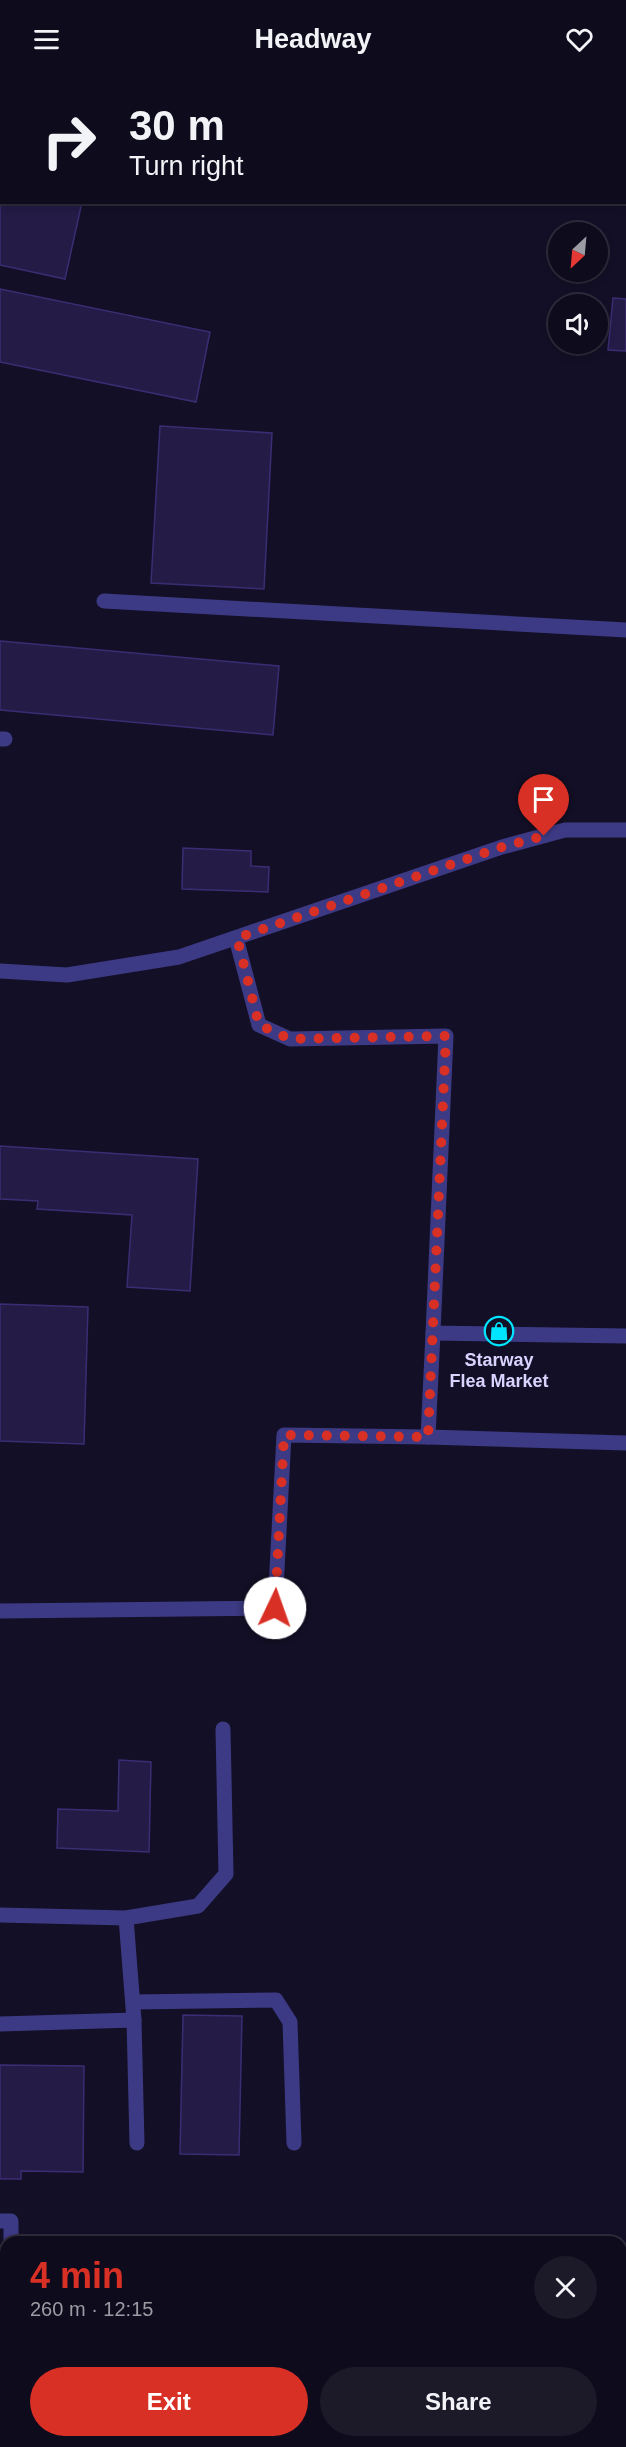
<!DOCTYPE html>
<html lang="en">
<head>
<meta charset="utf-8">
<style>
  body { margin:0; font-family:Helvetica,sans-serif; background:#1c1929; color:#f1f3f6; height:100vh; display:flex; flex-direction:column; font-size:22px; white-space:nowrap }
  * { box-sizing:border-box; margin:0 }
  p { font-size:20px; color:#9b9ba3 }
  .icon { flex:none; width:33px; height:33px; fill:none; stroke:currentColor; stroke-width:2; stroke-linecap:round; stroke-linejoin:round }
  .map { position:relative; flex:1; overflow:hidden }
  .panel { position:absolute; left:0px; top:2158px; width:627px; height:212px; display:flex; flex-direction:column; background:#0e0b1c; border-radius:18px 18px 0 0; box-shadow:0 3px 9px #0003,0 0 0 2px #2e2b3b }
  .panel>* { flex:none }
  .top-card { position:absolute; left:0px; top:0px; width:627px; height:126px; box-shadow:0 3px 9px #0003,0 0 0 2px #2e2b3b; background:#0e0b1c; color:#f1f3f6; overflow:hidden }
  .needle { width:39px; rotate:206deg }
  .fabs { position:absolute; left:548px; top:144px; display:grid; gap:12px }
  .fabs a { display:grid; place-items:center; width:60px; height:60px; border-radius:50%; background:#0e0b1c; box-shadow:0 3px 9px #0003,0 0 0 2px #2e2b3b; font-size:30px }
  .pin { position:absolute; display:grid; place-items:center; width:51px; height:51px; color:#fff; margin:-62px -26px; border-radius:50% 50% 50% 0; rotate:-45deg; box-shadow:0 0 6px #0007 }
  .pin .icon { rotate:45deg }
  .me { position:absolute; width:66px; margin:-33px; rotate:3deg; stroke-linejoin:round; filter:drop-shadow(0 0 4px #0008) }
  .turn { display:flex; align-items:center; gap:21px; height:126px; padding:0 30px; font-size:27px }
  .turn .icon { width:78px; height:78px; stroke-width:2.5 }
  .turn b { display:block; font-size:42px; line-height:51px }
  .round { display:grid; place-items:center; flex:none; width:63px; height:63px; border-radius:32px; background:#1c1929 }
  .overview { display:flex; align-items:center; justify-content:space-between; height:102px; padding:0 30px }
  h1 { font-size:36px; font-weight:700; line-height:45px; color:#d93025 }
  .cta { display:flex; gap:12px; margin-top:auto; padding:12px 30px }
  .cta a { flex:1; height:69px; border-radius:36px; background:#d93025; color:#fff; font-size:24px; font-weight:700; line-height:69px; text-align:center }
  .cta a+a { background:#1c1929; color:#f1f3f6 }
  header { display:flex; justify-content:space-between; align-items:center; height:78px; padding:0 30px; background:#0e0b1c; font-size:27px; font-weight:700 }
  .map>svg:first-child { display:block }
  .building { fill:#241b47; stroke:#3b2d73; stroke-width:1.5 }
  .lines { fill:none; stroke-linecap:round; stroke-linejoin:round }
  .service { stroke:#3d3a85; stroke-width:15 }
  .route { stroke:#d93025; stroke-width:10; stroke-dasharray:0 18 }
  .labels { text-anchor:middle; stroke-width:4.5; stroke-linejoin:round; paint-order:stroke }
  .poi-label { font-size:18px; font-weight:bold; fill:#d9d4ff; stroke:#130f26 }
</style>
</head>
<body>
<header><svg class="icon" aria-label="menu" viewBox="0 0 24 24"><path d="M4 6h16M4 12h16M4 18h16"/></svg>Headway<svg class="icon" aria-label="heart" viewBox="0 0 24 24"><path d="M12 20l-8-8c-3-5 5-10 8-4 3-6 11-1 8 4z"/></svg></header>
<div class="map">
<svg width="626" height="2369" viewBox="0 0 626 2369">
  <rect width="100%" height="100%" fill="#130f26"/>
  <g class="building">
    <polygon points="0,68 2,124 82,124 65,201 0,187"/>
    <polygon points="0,211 210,254 196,324 0,284"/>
    <polygon points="613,220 626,221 626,273 608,272"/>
    <polygon points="160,348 272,355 264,511 151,505"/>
    <polygon points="0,563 279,588 273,657 0,632"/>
    <polygon points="183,770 251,773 251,788 269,789 268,814 182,811"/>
    <polygon points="0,1068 198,1081 190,1213 127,1209 132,1137 37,1131 38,1123 0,1121"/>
    <polygon points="0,1226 88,1229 84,1366 0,1363"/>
    <polygon points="119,1682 151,1684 149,1774 57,1770 58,1731 118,1733"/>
    <polygon points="183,1937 242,1938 239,2077 180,2076"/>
    <polygon points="0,1987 84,1988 83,2094 21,2093 21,2101 0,2101"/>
    <polygon points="463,2364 538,2364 538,2369 462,2369"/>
  </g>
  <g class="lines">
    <g class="service">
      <polyline points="104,523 626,552"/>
      <polyline points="0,661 5,661"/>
      <polyline points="236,860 259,947 290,961 446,958 433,1255 626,1258"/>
      <polyline points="0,893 67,897 179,879 502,769 565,752 626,752"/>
      <polyline points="433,1255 428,1359 626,1365"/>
      <polyline points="0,1533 275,1530 284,1357 428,1359"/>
      <polyline points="0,1837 126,1840 198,1828 226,1796 223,1651"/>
      <polyline points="133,1924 276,1922 290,1944 294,2065"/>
      <polyline points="134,1942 137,2065"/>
      <polyline points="0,1946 134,1942 126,1840"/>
      <polyline points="0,2143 11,2143 11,2164"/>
      <polyline points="0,2216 6,2215"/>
      <polyline points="0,2251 6,2251"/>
      <polyline points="0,2331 6,2331"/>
      <polyline points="8,2369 8,2364"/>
    </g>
  </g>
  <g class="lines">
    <polyline class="route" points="275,1530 284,1357 428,1359 446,958 290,961 259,947 237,860 502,769 544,758"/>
  </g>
  <defs>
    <g id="shop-ring" transform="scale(1.5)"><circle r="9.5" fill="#130f26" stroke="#00e5ff" stroke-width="1.5"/><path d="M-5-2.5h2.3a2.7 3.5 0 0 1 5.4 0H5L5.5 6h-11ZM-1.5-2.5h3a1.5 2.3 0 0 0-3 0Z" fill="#00e5ff"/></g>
  </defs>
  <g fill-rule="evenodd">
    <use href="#shop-ring" x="499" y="1253"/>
  </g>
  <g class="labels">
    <g class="poi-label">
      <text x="499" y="1288">Starway<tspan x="499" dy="21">Flea Market</tspan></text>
    </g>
  </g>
</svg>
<div class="fabs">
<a><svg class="needle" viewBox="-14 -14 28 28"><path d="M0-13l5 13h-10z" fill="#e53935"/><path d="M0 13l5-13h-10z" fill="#9b9ba3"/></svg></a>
<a><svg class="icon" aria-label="sound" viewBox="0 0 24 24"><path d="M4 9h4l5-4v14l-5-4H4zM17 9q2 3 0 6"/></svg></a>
</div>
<div class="pin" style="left:544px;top:758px;background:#d93025"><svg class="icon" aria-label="arrive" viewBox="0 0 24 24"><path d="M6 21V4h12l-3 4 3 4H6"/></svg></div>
<svg class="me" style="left:275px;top:1530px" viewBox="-20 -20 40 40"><circle r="19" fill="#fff"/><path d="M0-13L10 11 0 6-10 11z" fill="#d93025"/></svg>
<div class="top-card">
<div class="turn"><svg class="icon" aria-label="right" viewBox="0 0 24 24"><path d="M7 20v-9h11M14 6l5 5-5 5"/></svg><div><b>30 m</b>Turn right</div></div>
</div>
<section class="panel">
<div class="overview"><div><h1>4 min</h1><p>260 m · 12:15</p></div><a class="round"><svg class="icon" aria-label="close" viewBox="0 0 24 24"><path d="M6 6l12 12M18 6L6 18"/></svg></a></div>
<div class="cta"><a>Exit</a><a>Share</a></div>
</section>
</div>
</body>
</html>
